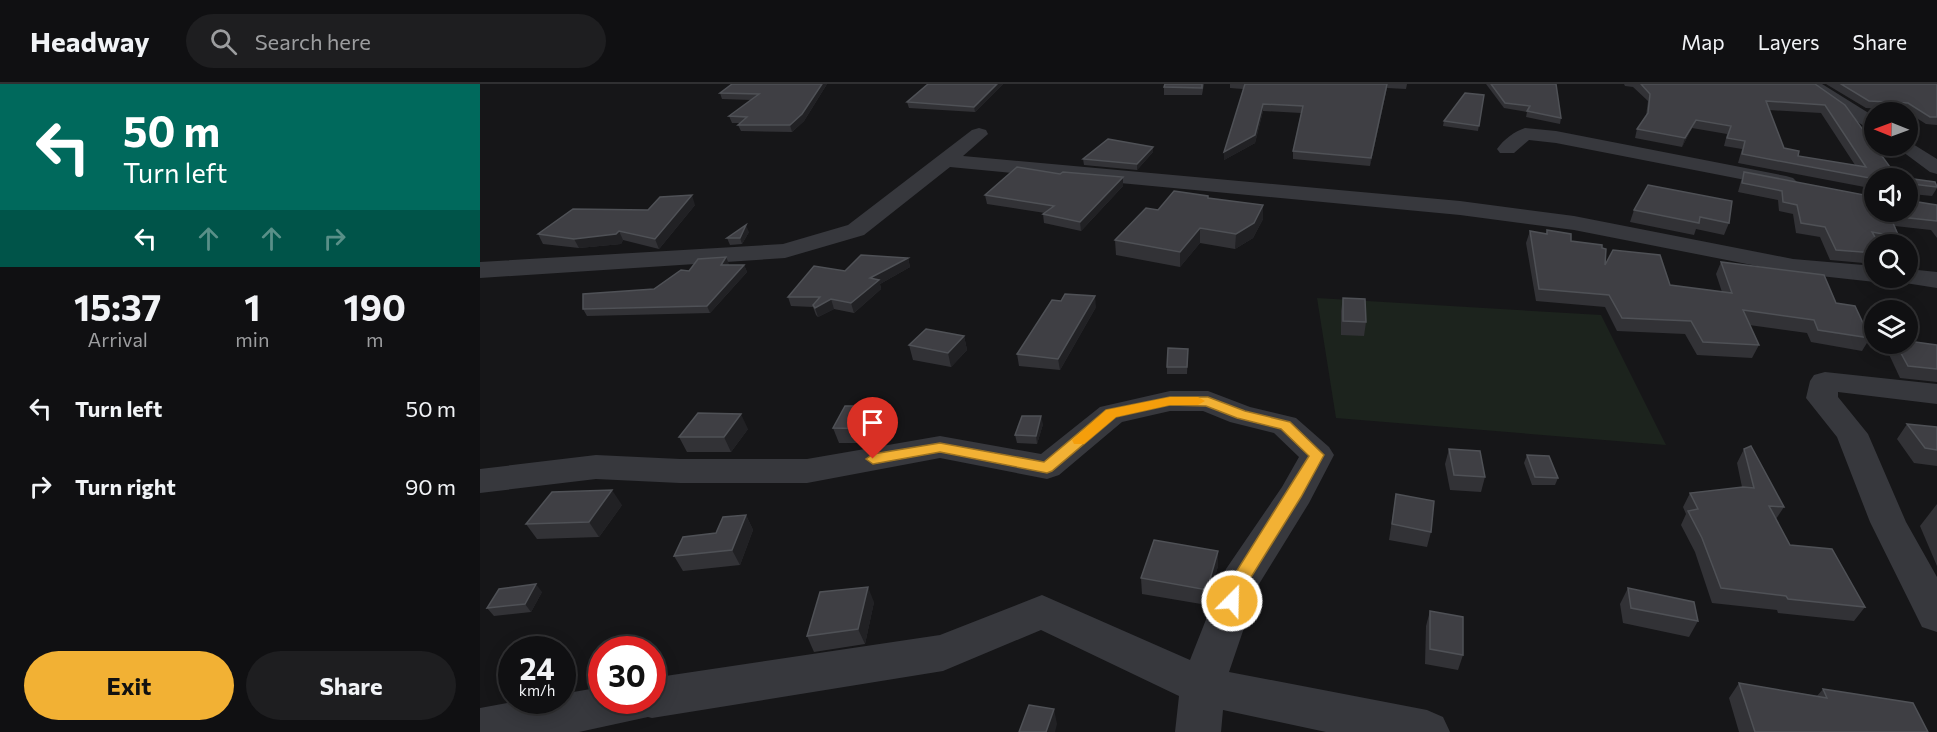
<!DOCTYPE html>
<html lang="en">
<head>
<meta charset="utf-8">
<style>
  body { margin:0; font-family:Commissioner,sans-serif; background:#1e1e20; color:#f1f3f6; height:100vh; display:flex; flex-direction:column; font-size:22px; white-space:nowrap }
  * { box-sizing:border-box; margin:0 }
  p { font-size:20px; color:#9c9d9f }
  .icon { flex:none; width:33px; height:33px; fill:none; stroke:currentColor; stroke-width:2; stroke-linecap:round; stroke-linejoin:round }
  .map { position:relative; flex:1; overflow:hidden }
  .panel { display:flex; flex-direction:column; background:#101012; width:480px }
  .panel>* { flex:none }
  .hud { background:#00695c; color:#fff; overflow:hidden }
  .needle { width:39px; rotate:271deg }
  .tools { position:absolute; left:1384px; top:18px; display:grid; gap:12px }
  .tools a { display:grid; place-items:center; width:54px; height:54px; border-radius:50%; background:#101012; box-shadow:0 3px 15px #0003,0 0 0 2px #303032; font-size:30px }
  .speed { position:absolute; left:18px; top:552px; display:flex; gap:12px; font-size:30px; font-weight:700; text-align:center }
  .speed>* { display:grid; place-content:center; width:78px; height:78px; border-radius:50%; background:#101012; box-shadow:0 3px 15px #0003,0 0 0 2px #303032; line-height:1 }
  .speed small { font-size:15px; font-weight:400 }
  .speed .limit { border:9px solid #d22; background:#fff; color:#111 }
  .pin { position:absolute; display:grid; place-items:center; width:51px; height:51px; color:#fff; margin:-62px -26px; border-radius:50% 50% 50% 0; rotate:-45deg; box-shadow:0 0 6px #0007 }
  .pin .icon { rotate:45deg }
  .me { position:absolute; width:66px; margin:-33px; rotate:23deg; stroke-linejoin:round; filter:drop-shadow(0 0 4px #0008) }
  .turn { display:flex; align-items:center; gap:21px; height:126px; padding:0 24px; font-size:27px }
  .turn .icon { width:78px; height:78px; stroke-width:2.5 }
  .turn b { display:block; font-size:42px; line-height:51px }
  .lanes { display:flex; align-items:center; height:57px; padding:0 24px; background:#0003; justify-content:center; gap:30px; direction:ltr }
  .lanes .off { opacity:.35 }
  .eta { display:flex; justify-content:space-evenly; align-items:center; height:102px; text-align:center }
  .eta b { font-size:36px; font-weight:700; line-height:42px }
  .button { display:flex; gap:12px; margin-top:auto; padding:12px 24px }
  .button a { flex:1; height:69px; border-radius:36px; background:#f2b134; color:#111; font-size:24px; font-weight:700; line-height:69px; text-align:center }
  .button a+a { background:#1e1e20; color:#f1f3f6 }
  ul { padding:0; list-style:none }
  li { display:flex; align-items:center; gap:18px; height:78px; padding:0 24px }
  li div { flex:1 }
  li b { display:block; font-size:22px }
  li em { font-style:normal }
  header { display:flex; align-items:center; gap:36px; box-sizing:border-box; height:84px; padding:0 30px; background:#101012; border-bottom:2px solid #303032 }
  header strong { font-size:28px }
  nav { display:flex; gap:33px; margin-inline-start:auto; font-size:21px }
  .search { width:420px; height:54px; background:#1e1e20; display:flex; align-items:center; gap:15px; box-sizing:border-box; padding:0 21px; border-radius:33px; color:#9c9d9f; font-size:22px }
  main { display:flex; flex:1; min-height:0 }
  .map>svg:first-child { display:block }
  .green { fill:#1c231d }
  .lines { fill:none; stroke-linecap:round; stroke-linejoin:round }
  .minor { fill:#37383d; fill-rule:evenodd }
  .wall { fill:#323236; fill-rule:evenodd }
  .shaded-wall { fill:#212124 }
  .building { fill:#3f3f44; stroke:#4f5156; stroke-width:1.5; fill-rule:evenodd }
  .route { fill:#f2b134; stroke:#9d7322; stroke-width:1.5 }
  .slow { fill:#f59e0b }
</style>
</head>
<body>
<header>
<strong>Headway</strong>
<div class="search"><svg class="icon" aria-label="search" viewBox="0 0 24 24"><circle cx="10" cy="10" r="6"/><path d="M15 15l6 6"/></svg>Search here</div>
<nav><a>Map</a><a>Layers</a><a>Share</a></nav>
</header>
<main>
<section class="panel">
<div class="hud">
<div class="turn"><svg class="icon" aria-label="left" viewBox="0 0 24 24"><path d="M17 20v-9H6M10 6l-5 5 5 5"/></svg><div><b>50 m</b>Turn left</div></div>
<div class="lanes"><svg class="icon" aria-label="left" viewBox="0 0 24 24"><path d="M17 20v-9H6M10 6l-5 5 5 5"/></svg><svg class="icon off" aria-label="ahead" viewBox="0 0 24 24"><path d="M12 20V5M6 11l6-6 6 6"/></svg><svg class="icon off" aria-label="ahead" viewBox="0 0 24 24"><path d="M12 20V5M6 11l6-6 6 6"/></svg><svg class="icon off" aria-label="right" viewBox="0 0 24 24"><path d="M7 20v-9h11M14 6l5 5-5 5"/></svg></div>
</div>
<div class="eta">
<div><b>15:37</b><p>Arrival</p></div>
<div><b>1</b><p>min</p></div>
<div><b>190</b><p>m</p></div>
</div>
<ul>
<li><svg class="icon" aria-label="left" viewBox="0 0 24 24"><path d="M17 20v-9H6M10 6l-5 5 5 5"/></svg><div><b>Turn left</b></div><em>50 m</em></li>
<li><svg class="icon" aria-label="right" viewBox="0 0 24 24"><path d="M7 20v-9h11M14 6l5 5-5 5"/></svg><div><b>Turn right</b></div><em>90 m</em></li>
</ul>
<div class="button"><a>Exit</a><a>Share</a></div>
</section>
<div class="map">
<svg width="1457" height="648" viewBox="0 0 1457 648">
  <rect width="100%" height="100%" fill="#161618"/>
  <polygon class="green" points="837,214 1121,231 1186,361 856,334"/>
  <g class="lines">
    <g class="minor">
      <polygon points="1323,0 1342,0 1395,33 1395,47 1388,45"/>
      <polygon points="499,44 506,46 508,50 483,72 980,117 1094,132 1313,175 1395,182 1395,194 1405,194 1395,198 1313,189 1094,146 980,131 470,83 384,151 305,174 0,194 0,178 303,160 368,141 492,46"/>
      <path d="M1045 44 1076 47 1306 92 1313 94 1317 98 1313 102 1306 104 1076 59 1049 56 1034 69H1020L1017 65C1023 56 1035 47 1045 44Z"/>
      <polygon points="1428,57 1457,75 1457,90 1450,88 1415,62 1428,62"/>
      <polygon points="1428,185 1457,188 1457,204 1419,198 1416,194 1428,194"/>
      <polygon points="1345,288 1457,300 1457,320 1358,308 1358,313 1388,350 1426,438 1457,493 1457,548 1442,543 1390,438 1357,353 1326,314 1330,297 1334,291"/>
      <polygon points="690,307 728,307 770,323 816,334 849,363 854,371 829,419 779,500 749,588 947,626 963,633 970,648 846,648 743,626 741,648 695,648 699,612 561,546 463,587 172,634 168,633 99,648 0,648 0,624 44,616 82,616 82,610 122,603 122,616 172,616 172,594 460,551 562,511 710,576 746,485 802,403 819,373 794,349 750,338 723,327 690,327 642,338 579,391 567,395 460,374 327,399 200,399 116,395 0,409 0,385 116,371 200,375 327,375 460,352 561,370 620,323"/>
    </g>
  </g>
  <g class="wall">
    <polygon points="252,0 347,0 324,37 312,48 261,47 258,41 260,39 252,39 249,32 271,16 242,15 240,9"/>
    <polygon points="448,0 523,0 495,28 429,24 427,18"/>
    <polygon points="724,0 722,11 684,11 684,3"/>
    <polygon points="750,0 927,0 926,5 907,4 890,82 813,75 813,67 821,29 783,27 775,59 744,76 763,5 750,4"/>
    <polygon points="1006,0 1076,0 1081,34 1080,40 1046,33 1047,28 1024,24"/>
    <path d="M1144 0H1335L1365 21 1410 83 1412 92 1455 98 1457 102V104L1452 112 1432 110V117L1457 121V154L1451 146 1415 142 1419 153 1414 160H1395V180L1350 176 1340 153 1316 149 1313 130 1299 127 1298 116 1258 108 1261 97 1264 88 1395 113V128H1428V94H1395V105L1258 79 1262 65 1244 62 1247 50 1212 44 1202 63 1155 54 1157 45 1166 32 1168 17 1153 3 1145 2ZM1289 26 1341 29 1375 81 1318 72 1319 67 1304 64Z"/>
    <polygon points="1346,0 1457,0 1457,41 1446,40 1424,26 1386,24"/>
    <polygon points="1004,11 998,47 963,42 964,37"/>
    <polygon points="673,68 657,86 604,81 603,75"/>
    <polygon points="580,90 643,93 643,102 601,147 564,139 563,130 565,129 507,120 505,111"/>
    <polygon points="1168,101 1249,139 1244,151 1216,145 1214,151 1150,138 1154,126"/>
    <polygon points="728,114 783,135 773,154 755,165 720,159 700,183 636,171 635,156"/>
    <polygon points="215,121 179,165 143,156 141,160 99,164 63,160 58,150 168,126"/>
    <polygon points="1067,146 1091,157 1125,181 1190,201 1242,208 1236,190 1241,178 1356,219 1390,254 1382,267 1331,258 1327,249 1269,241 1279,261 1272,274 1217,271 1205,250 1137,247 1125,223 1056,217 1046,159 1050,147 1066,150"/>
    <polygon points="269,148 262,160 250,161 247,154"/>
    <polygon points="428,174 430,183 400,200 401,205 374,229 354,225 338,233 336,231 333,223 311,222 308,213 365,187"/>
    <polygon points="249,180 248,181 264,181 267,188 230,229 107,232 103,225 174,205 209,187"/>
    <polygon points="863,214 886,238 884,252 861,251 861,227"/>
    <polygon points="616,223 580,286 539,282 537,270"/>
    <polygon points="484,252 487,266 471,283 433,276 429,261"/>
    <polygon points="1411,260 1457,261 1457,298 1420,294 1407,266"/>
    <polygon points="708,265 707,290 687,290 687,283"/>
    <polygon points="409,322 413,337 402,359 359,359 353,344"/>
    <polygon points="563,340 557,360 537,359 535,351"/>
    <polygon points="1427,340 1457,343 1457,382 1434,379 1417,355"/>
    <polygon points="268,345 251,368 207,368 199,353"/>
    <polygon points="969,365 1005,393 1001,408 970,406 965,380"/>
    <polygon points="1264,365 1304,423 1296,435 1310,461 1385,523 1374,537 1298,529 1297,526 1232,519 1215,468 1201,441 1206,430 1203,423 1210,409 1262,403 1257,379"/>
    <polygon points="1047,371 1078,394 1075,401 1052,401 1044,379"/>
    <polygon points="916,410 951,448 947,463 909,456"/>
    <polygon points="1457,420 1457,482 1440,442"/>
    <polygon points="142,421 119,453 57,455 46,440"/>
    <polygon points="266,431 273,446 260,481 203,487 194,472 236,449"/>
    <polygon points="738,467 738,482 727,521 662,510 661,494"/>
    <polygon points="1148,504 1218,537 1209,553 1143,539 1140,520"/>
    <polygon points="62,508 51,528 14,532 7,524"/>
    <polygon points="394,518 385,560 334,568 327,552"/>
    <polygon points="950,527 983,571 978,586 945,580 946,542"/>
    <polygon points="1259,599 1337,612 1343,605 1448,648 1259,648 1249,614"/>
  </g>
  <g class="shaded-wall">
    <polygon points="342,0 347,0 324,37 312,48 310,41"/>
    <polygon points="517,0 523,0 495,28 494,23"/>
    <polygon points="908,0 907,4 890,82 891,74"/>
    <polygon points="783,20 783,27 775,59 744,76 744,68"/>
    <polygon points="1216,36 1212,44 1202,63 1205,54"/>
    <polygon points="673,63 673,68 657,86 657,80"/>
    <polygon points="643,93 643,102 601,147 600,138"/>
    <polygon points="212,111 215,121 179,165 175,155"/>
    <polygon points="783,121 783,135 773,154 755,165 756,150"/>
    <polygon points="266,141 269,148 262,160 260,154"/>
    <polygon points="720,144 720,159 700,183 700,168"/>
    <polygon points="139,147 143,156 141,160 99,164 94,155"/>
    <polygon points="246,173 249,180 244,188 241,181"/>
    <polygon points="428,174 430,183 400,200 401,205 374,229 371,219 390,194"/>
    <polygon points="264,181 267,188 230,229 227,222"/>
    <polygon points="615,212 616,223 580,286 578,275"/>
    <polygon points="351,215 354,225 338,233 335,224"/>
    <polygon points="484,252 487,266 471,283 468,269"/>
    <polygon points="409,322 413,337 402,359 397,345"/>
    <polygon points="261,330 268,345 251,368 244,353"/>
    <polygon points="561,332 563,340 557,360 556,352"/>
    <polygon points="132,406 142,421 119,453 109,438"/>
    <polygon points="266,431 273,446 260,481 252,466"/>
    <polygon points="738,467 738,482 727,521 727,506"/>
    <polygon points="56,500 62,508 51,528 45,520"/>
    <polygon points="388,503 394,518 385,560 378,545"/>
    <polygon points="574,625 577,640 575,648 566,648"/>
  </g>
  <g class="building">
    <polygon points="252,0 342,0 322,30 310,41 258,41 267,33 249,32 279,10 240,9"/>
    <polygon points="448,0 517,0 494,23 427,18"/>
    <polygon points="685,0 722,0 722,4 684,3"/>
    <polygon points="765,0 907,0 891,74 813,67 823,22 783,20 775,51 744,68"/>
    <polygon points="1011,0 1076,0 1081,34 1047,27 1050,22 1025,19"/>
    <path d="M1161 0H1335L1365 21 1410 83 1412 92 1455 98 1457 103 1432 100V117L1457 121V137L1410 132 1419 153 1392 148 1399 160H1395V169L1356 166 1345 143 1321 139 1317 121 1303 118 1302 107 1262 99 1264 88 1395 113V128H1428V94L1395 95 1262 70 1265 57 1247 54 1251 42 1216 36 1205 54 1157 45 1168 29 1170 10ZM1286 17 1345 21 1386 83 1318 72 1319 67 1304 64Z"/>
    <polygon points="1361,0 1457,0 1457,33 1450,33 1428,19 1389,17"/>
    <polygon points="985,9 1004,11 999,42 964,37"/>
    <polygon points="628,55 673,63 657,80 603,75"/>
    <polygon points="537,83 580,90 583,88 643,93 600,138 563,130 574,122 505,111"/>
    <polygon points="1168,101 1252,117 1249,139 1220,133 1219,139 1154,126"/>
    <polygon points="694,107 728,112 728,114 783,121 774,139 756,150 720,144 700,168 635,156 666,124 678,126"/>
    <polygon points="212,111 175,155 139,147 136,150 94,155 58,150 93,125 168,126 180,113"/>
    <polygon points="266,141 260,154 247,154"/>
    <polygon points="1067,146 1091,150 1091,157 1122,161 1122,164 1126,165 1125,181 1133,166 1180,171 1190,201 1252,209 1241,178 1344,191 1356,219 1375,222 1390,254 1338,246 1334,236 1263,226 1279,261 1223,258 1211,237 1142,234 1129,211 1059,205 1050,147 1067,150"/>
    <polygon points="381,171 428,174 390,194 399,196 371,219 351,215 335,224 333,221 340,213 308,213 334,182 365,187"/>
    <polygon points="246,173 241,181 264,181 227,222 103,225 103,210 174,205 201,186 209,187 218,175"/>
    <polygon points="585,210 615,212 578,275 537,270 572,216 581,217"/>
    <polygon points="863,214 885,215 886,238 863,237"/>
    <polygon points="446,245 484,252 468,269 429,261"/>
    <polygon points="1428,257 1457,261 1457,285 1428,282 1416,260 1428,260"/>
    <polygon points="688,264 708,265 707,283 687,283"/>
    <polygon points="365,322 409,322 397,345 353,344"/>
    <polygon points="218,329 261,330 244,353 199,353"/>
    <polygon points="542,332 561,332 556,352 535,351"/>
    <polygon points="1427,340 1457,343 1457,366 1445,364"/>
    <polygon points="1271,362 1304,423 1289,422 1310,461 1352,465 1385,523 1308,515 1306,512 1241,504 1222,454 1208,427 1218,425 1210,409 1263,403 1274,404 1264,365"/>
    <polygon points="969,365 1000,367 1005,393 974,391"/>
    <polygon points="1047,371 1069,372 1078,394 1055,393"/>
    <polygon points="132,406 109,438 46,440 72,408"/>
    <polygon points="916,410 954,417 951,448 912,440"/>
    <polygon points="266,431 252,466 194,472 203,453 236,449 243,433"/>
    <polygon points="674,456 738,467 727,506 661,494"/>
    <polygon points="56,500 45,520 7,524 19,505"/>
    <polygon points="388,503 378,545 327,552 340,508"/>
    <polygon points="1148,504 1214,518 1218,537 1151,524"/>
    <polygon points="950,527 983,533 983,571 950,565"/>
    <polygon points="1259,599 1347,614 1343,605 1433,619 1448,648 1275,648"/>
    <polygon points="549,621 574,625 566,648 539,648"/>
  </g>
  <polygon class="route" points="690,313 728,313 765,327 810,338 844,371 821,413 768,498 759,522 752,524 746,522 744,517 751,496 829,372 801,345 757,334 726,322 690,321 636,333 572,387 567,389 460,368 393,380 386,375 393,370 460,359 564,378 626,326"/>
  <polygon class="slow" points="690,313 718,313 725,317 718,321 690,321 636,333 604,360 594,360 592,356 626,326"/>
</svg>
<div class="tools">
<a><svg class="needle" viewBox="-14 -14 28 28"><path d="M0-13l5 13h-10z" fill="#e53935"/><path d="M0 13l5-13h-10z" fill="#9c9d9f"/></svg></a>
<a><svg class="icon" aria-label="sound" viewBox="0 0 24 24"><path d="M4 9h4l5-4v14l-5-4H4zM17 9q2 3 0 6"/></svg></a>
<a><svg class="icon" aria-label="search" viewBox="0 0 24 24"><circle cx="10" cy="10" r="6"/><path d="M15 15l6 6"/></svg></a>
<a><svg class="icon" aria-label="layers" viewBox="0 0 24 24"><path d="M12 4l9 5-9 5-9-5zM3 14l9 5 9-5"/></svg></a>
</div>
<div class="speed"><div>24<small>km/h</small></div><div class="limit">30</div></div>
<div class="pin" style="left:393px;top:375px;background:#d93025"><svg class="icon" aria-label="arrive" viewBox="0 0 24 24"><path d="M6 21V4h12l-3 4 3 4H6"/></svg></div>
<svg class="me" style="left:752px;top:517px" viewBox="-20 -20 40 40"><circle r="17" fill="#f2b134" stroke="#fff" stroke-width="3"/><path d="M0-11L8 9 0 5-8 9z" fill="#fff"/></svg>
</div>
</main>
</body>
</html>
